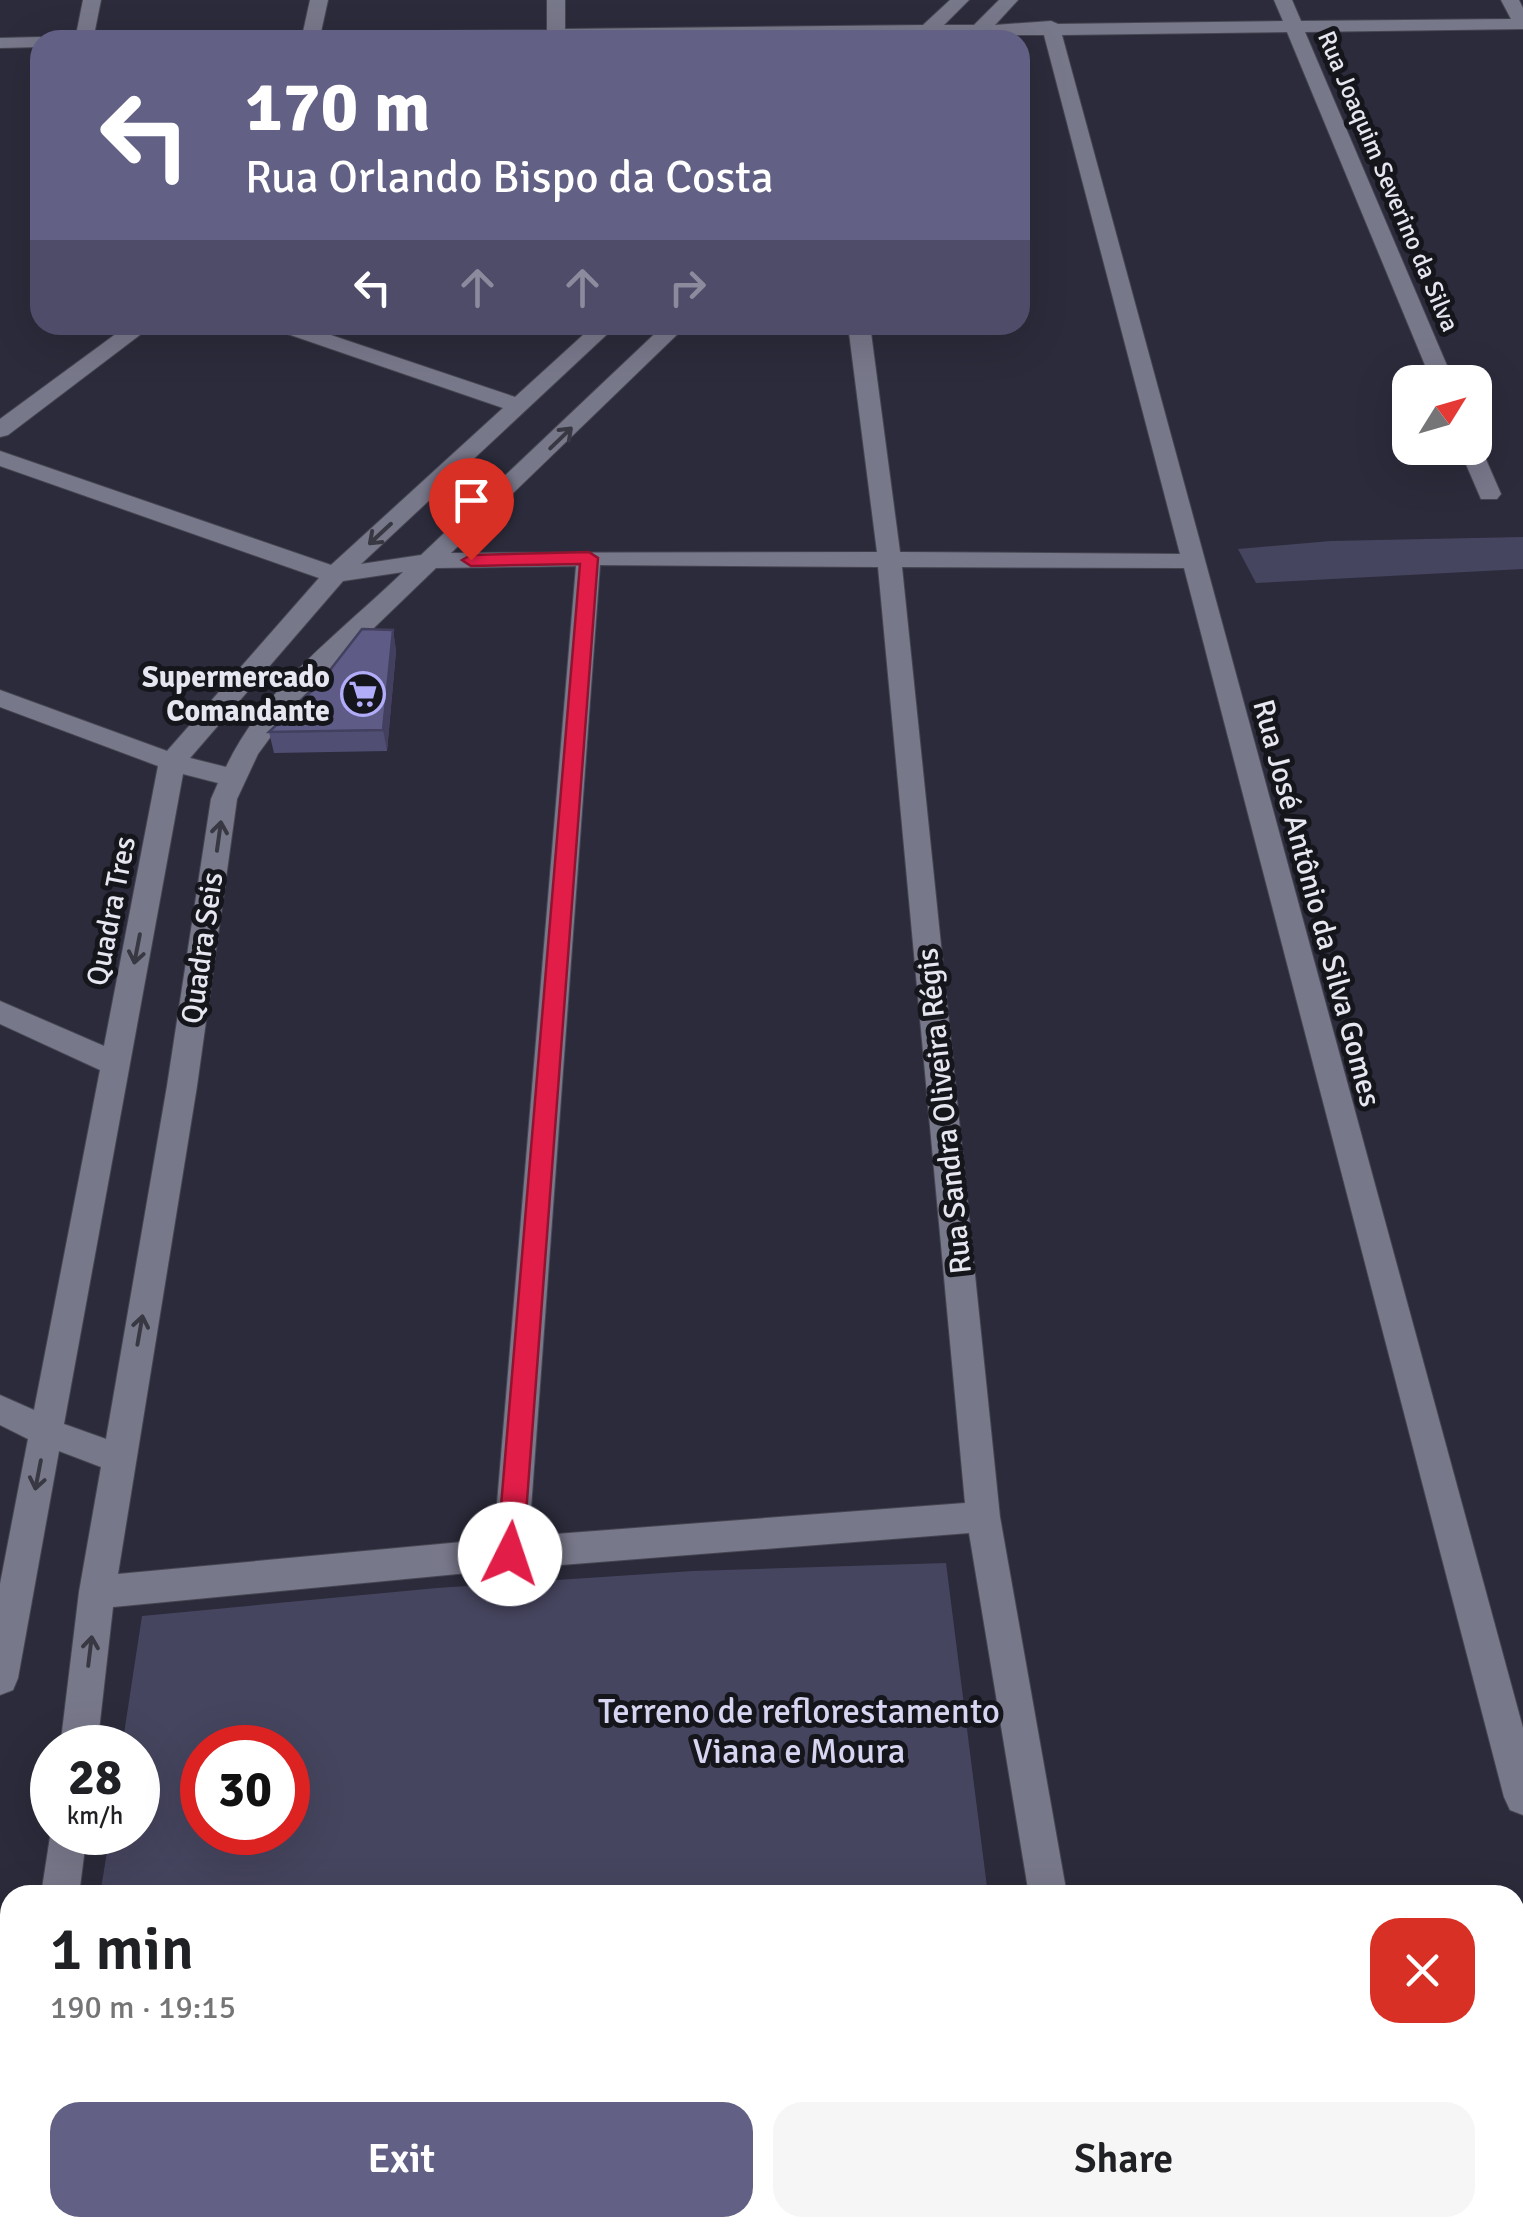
<!DOCTYPE html>
<html lang="en">
<head>
<meta charset="utf-8">
<style>
  body { margin:0; font-family:Signika,sans-serif; background:#f6f6f6; color:#202124; height:100vh; display:flex; flex-direction:column; font-size:38px; white-space:nowrap }
  * { box-sizing:border-box; margin:0 }
  p { font-size:32px; color:#757577 }
  .icon { flex:none; width:55px; height:55px; fill:none; stroke:currentColor; stroke-width:2; stroke-linecap:round; stroke-linejoin:round }
  .map { position:relative; flex:1; overflow:hidden }
  .side { position:absolute; left:0px; top:1885px; width:1525px; height:352px; display:flex; flex-direction:column; background:#fff; border-radius:30px 30px 0 0; box-shadow:0 10px 40px #0002 }
  .side>* { flex:none }
  .top-card { position:absolute; left:30px; top:30px; width:1000px; height:305px; border-radius:30px; box-shadow:0 10px 40px #0002; background:#626084; color:#fff; overflow:hidden }
  .needle { width:65px; rotate:53deg }
  .buttons { position:absolute; left:1392px; top:365px; display:grid; gap:20px }
  .buttons a { display:grid; place-items:center; width:100px; height:100px; border-radius:20px; background:#fff; box-shadow:0 10px 40px #0002; font-size:50px }
  .speed { position:absolute; left:30px; top:1725px; display:flex; gap:20px; font-size:50px; font-weight:700; text-align:center }
  .speed>* { display:grid; place-content:center; width:130px; height:130px; border-radius:50%; background:#fff; box-shadow:0 10px 40px #0002; line-height:1 }
  .speed small { font-size:25px; font-weight:400 }
  .speed .limit { border:15px solid #d22; background:#fff; color:#111 }
  .pin { position:absolute; display:grid; place-items:center; width:85px; height:85px; color:#fff; margin:-102px -42px; border-radius:50% 50% 50% 0; rotate:-45deg; box-shadow:0 0 10px #0007 }
  .pin .icon { rotate:45deg }
  .me { position:absolute; width:110px; margin:-55px; rotate:4deg; stroke-linejoin:round; filter:drop-shadow(0 0 8px #0008) }
  .turn { display:flex; align-items:center; gap:35px; height:210px; padding:0 50px; font-size:45px }
  .turn .icon { width:130px; height:130px; stroke-width:2.5 }
  .turn b { display:block; font-size:70px; line-height:85px }
  .lanes { display:flex; align-items:center; height:95px; padding:0 50px; background:#0003; justify-content:center; gap:50px; direction:ltr }
  .lanes .off { opacity:.35 }
  .round { display:grid; place-items:center; flex:none; width:105px; height:105px; border-radius:30px; background:#f6f6f6 }
  .headline { display:flex; align-items:center; justify-content:space-between; height:170px; padding:0 50px }
  h1 { font-size:60px; font-weight:600; line-height:75px }
  .cta { display:flex; gap:20px; margin-top:auto; padding:20px 50px }
  .cta a { flex:1; height:115px; border-radius:30px; background:#626084; color:#fff; font-size:40px; font-weight:600; line-height:115px; text-align:center }
  .cta a+a { background:#f6f6f6; color:#202124 }
  .map>svg:first-child { display:block }
  .green { fill:#46455f; fill-rule:evenodd }
  .lines { fill:none; stroke-linecap:round; stroke-linejoin:round }
  .minor-casing { stroke:#464653; stroke-width:2 }
  .minor { fill:#78788b; fill-rule:evenodd }
  .wall { fill:#514e74 }
  .shaded-wall { fill:#42405e }
  .building { fill:#5e5b87; stroke:#42405e; stroke-width:2.5 }
  .oneway { stroke:#383843 }
  .route { fill:#e11d48; stroke:#92132f; stroke-width:2.5 }
  .labels { text-anchor:middle; stroke-width:10; stroke-linejoin:round; paint-order:stroke }
  .far-street-label { font-size:25px; fill:#e6e6f0; stroke:#15151c }
  .poi-label { font-size:30px; font-weight:bold; fill:#e6e6f0; stroke:#15151c; text-anchor:end }
  .street-label { font-size:30px; fill:#e6e6f0; stroke:#15151c }
  .near-park-label { font-size:35px; fill:#d6d6f3; stroke:#15151c }
</style>
</head>
<body>
<div class="map">
<svg width="1523" height="2237" viewBox="0 0 1523 2237">
  <rect width="100%" height="100%" fill="#2c2b3b"/>
  <g class="green">
    <polygon points="1523,537 1523,569 1256,583 1238,549 1331,541"/>
    <path d="M946 1563 988 1895H100L110 1833 138 1832V1748L122 1747 142 1616 437 1588 693 1571ZM202 1748H288V1832H202Z"/>
    <polygon points="53,2228 1042,2228 1043,2237 52,2237"/>
  </g>
  <g class="lines">
    <g class="minor-casing">
      <g id="minor">
        <path d="M83 0H101L94 35 303 32 310 0H328L321 32 547 30V0H565V29L923 25 950 0H969L944 25H974L999 0H1018L995 25 1051 21 1058 24 1283 21 1274 0H1292L1301 21 1511 19 1501 0H1519L1523 8V29L1305 32 1454 382H1432L1287 32 1062 35 1523 1728V1815L1510 1810 1504 1797 1184 568 902 567 1000 1517 1067 1895H1029L969 1533 510 1569 113 1607 97 1748H60L79 1592 101 1467 59 1451 18 1678 13 1690 0 1695V1584L28 1439 0 1425V1395L34 1410 100 1070 0 1024V1001L104 1046 158 766 0 707V690L167 751 319 578 0 466V451L331 565 503 408 273 329 269 325H301L515 397 594 325H617L361 564 421 555 664 325H687L451 553 877 552 848 325H870L900 552 1180 554 1044 35H984L975 39C962 35 940 31 928 40L913 36 75 40ZM600 565 878 567 965 1503 529 1536ZM576 566 494 1539 118 1574 197 1086 237 799 258 754 294 705 436 568ZM403 572C342 631 262 689 226 767L190 758 343 581ZM183 774 218 783 211 799 167 1086 106 1439 64 1424Z"/>
        <polygon points="40,37 48,40 40,40 40,47 0,48 0,38"/>
        <polygon points="128,325 153,325 8,435 0,437 0,419"/>
        <polygon points="1475,442 1481,448 1501,494 1497,499 1481,499 1459,448 1475,448"/>
        <polygon points="52,1824 52,1832 87,1832 79,1895 41,1895"/>
        <polygon points="0,1941 10,1942 10,1982 0,1981"/>
        <polygon points="1523,2020 1523,2064 1515,2067 1515,2023"/>
        <polygon points="1523,2187 1523,2233 1518,2237 1469,2237 1473,2228 1515,2228 1515,2190"/>
        <polygon points="10,2207 10,2228 32,2228 31,2237 0,2237 0,2211"/>
        <polygon points="1083,2228 1125,2228 1127,2237 1085,2237"/>
        <polygon points="1280,2228 1329,2228 1325,2237 1276,2237"/>
      </g>
    </g>
    <use href="#minor" class="minor"/>
  </g>
  <polygon class="wall" points="393,630 396,651 387,751 274,753 269,732"/>
  <polygon class="shaded-wall" points="393,630 396,651 387,751 383,730"/>
  <polygon class="building" points="362,629 393,630 383,730 269,732 320,683"/>
  <defs><path id="oneway-shaft" d="M-6 0H5M1.5-3L5.5 0L1.5 3" fill="none" stroke-width="1.6" stroke-linecap="round" stroke-linejoin="round" transform="scale(2.5)"/></defs>
  <g class="oneway">
    <use href="#oneway-shaft" transform="translate(561 438) rotate(-44)"/>
    <use href="#oneway-shaft" transform="translate(380 534) rotate(137)"/>
    <use href="#oneway-shaft" transform="translate(219 836) rotate(-82)"/>
    <use href="#oneway-shaft" transform="translate(137 949) rotate(101)"/>
    <use href="#oneway-shaft" transform="translate(140 1330) rotate(-80)"/>
    <use href="#oneway-shaft" transform="translate(38 1475) rotate(101)"/>
    <use href="#oneway-shaft" transform="translate(90 1651) rotate(-83)"/>
  </g>
  <polygon class="route" points="589,552 598,558 523,1554 520,1562 510,1565 501,1562 497,1554 580,564 471,566 462,560 471,555"/>
  <defs>
    <g id="supermarket-ring" transform="scale(2.25)"><circle r="9.5" fill="#15151c" stroke="#b2adf9" stroke-width="1.5"/><path d="M-6-5.5h2.5l.6 2H6L4.5 2H-2.5L-4.4-4H-6ZM-1.5 3.2a1.3 1.3 0 1 0 .1 0ZM3 3.2a1.3 1.3 0 1 0 .1 0Z" fill="#b2adf9"/></g>
  </defs>
  <g fill-rule="evenodd">
    <use href="#supermarket-ring" x="363" y="694"/>
  </g>
  <g class="labels">
    <g class="far-street-label">
      <text transform="translate(1389 181) rotate(67)" y="9">Rua Joaquim Severino da Silva</text>
    </g>
    <g class="poi-label">
      <text x="330" y="687">Supermercado<tspan x="330" dy="34">Comandante</tspan></text>
    </g>
    <g class="street-label">
      <text transform="translate(1317 903) rotate(75)" y="10">Rua José Antônio da Silva Gomes</text>
      <text transform="translate(111 911) rotate(-79)" y="10">Quadra Tres</text>
      <text transform="translate(202 948) rotate(-82)" y="10">Quadra Seis</text>
      <text transform="translate(944 1111) rotate(-96)" y="10">Rua Sandra Oliveira Régis</text>
    </g>
    <g class="near-park-label">
      <text x="799" y="1723">Terreno de reflorestamento<tspan x="799" dy="40">Viana e Moura</tspan></text>
    </g>
  </g>
</svg>
<div class="buttons">
<a><svg class="needle" viewBox="-14 -14 28 28"><path d="M0-13l5 13h-10z" fill="#e53935"/><path d="M0 13l5-13h-10z" fill="#757577"/></svg></a>
</div>
<div class="speed"><div>28<small>km/h</small></div><div class="limit">30</div></div>
<div class="pin" style="left:471px;top:560px;background:#d93025"><svg class="icon" aria-label="arrive" viewBox="0 0 24 24"><path d="M6 21V4h12l-3 4 3 4H6"/></svg></div>
<svg class="me" style="left:510px;top:1554px" viewBox="-20 -20 40 40"><circle r="19" fill="#fff"/><path d="M0-13L10 11 0 6-10 11z" fill="#e11d48"/></svg>
<div class="top-card">
<div class="turn"><svg class="icon" aria-label="left" viewBox="0 0 24 24"><path d="M17 20v-9H6M10 6l-5 5 5 5"/></svg><div><b>170 m</b>Rua Orlando Bispo da Costa</div></div>
<div class="lanes"><svg class="icon" aria-label="left" viewBox="0 0 24 24"><path d="M17 20v-9H6M10 6l-5 5 5 5"/></svg><svg class="icon off" aria-label="ahead" viewBox="0 0 24 24"><path d="M12 20V5M6 11l6-6 6 6"/></svg><svg class="icon off" aria-label="ahead" viewBox="0 0 24 24"><path d="M12 20V5M6 11l6-6 6 6"/></svg><svg class="icon off" aria-label="right" viewBox="0 0 24 24"><path d="M7 20v-9h11M14 6l5 5-5 5"/></svg></div>
</div>
<section class="side">
<div class="headline"><div><h1>1 min</h1><p>190 m · 19:15</p></div><a class="round" style="background:#d93025;color:#fff"><svg class="icon" aria-label="close" viewBox="0 0 24 24"><path d="M6 6l12 12M18 6L6 18"/></svg></a></div>
<div class="cta"><a>Exit</a><a>Share</a></div>
</section>
</div>
</body>
</html>
